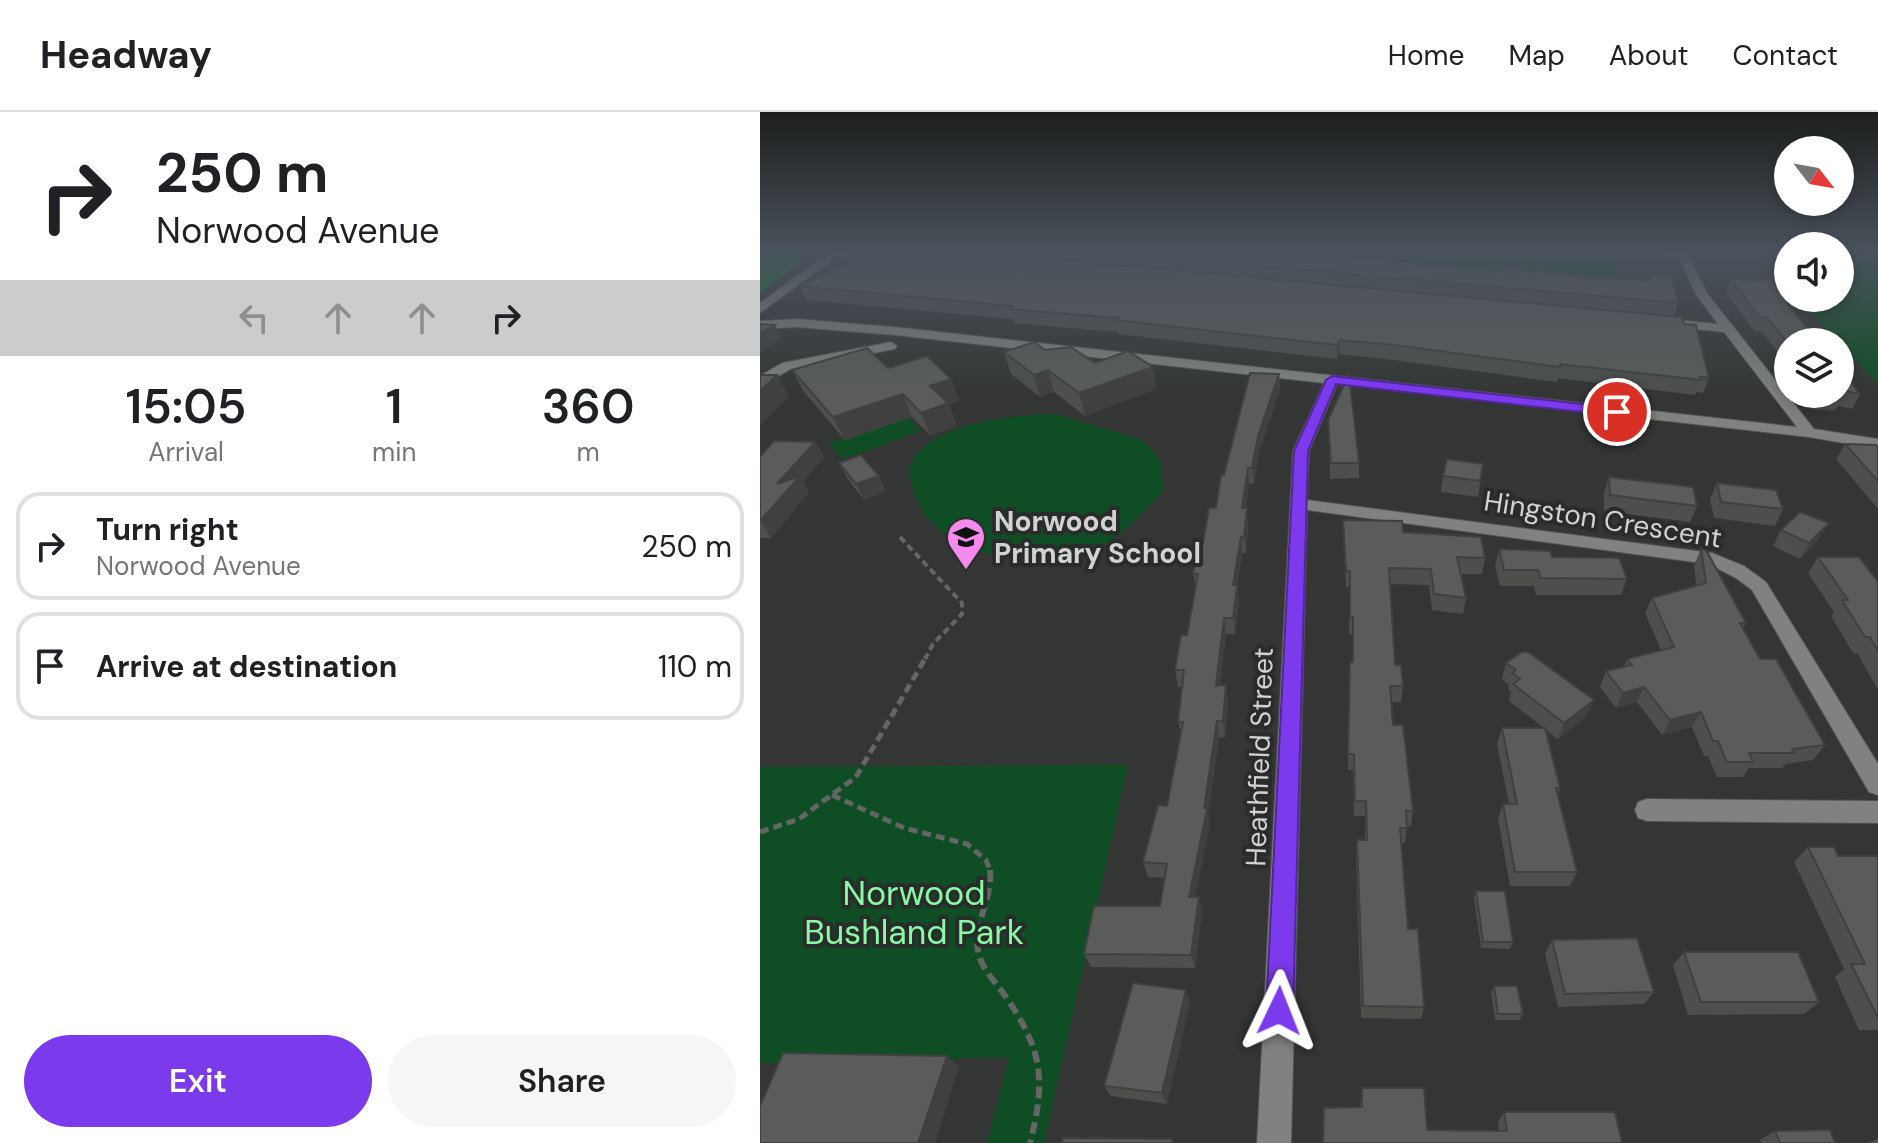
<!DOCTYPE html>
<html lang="en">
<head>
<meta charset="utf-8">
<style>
  body { margin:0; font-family:"DM Sans",sans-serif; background:#f6f6f6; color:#202124; height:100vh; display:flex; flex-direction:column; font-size:30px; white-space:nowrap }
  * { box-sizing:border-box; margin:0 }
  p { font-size:26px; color:#757577 }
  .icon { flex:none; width:44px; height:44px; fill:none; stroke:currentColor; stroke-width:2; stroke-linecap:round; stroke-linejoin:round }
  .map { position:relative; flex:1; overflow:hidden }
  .drawer { display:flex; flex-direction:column; background:#fff; width:760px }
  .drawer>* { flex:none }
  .guide { background:#fff; color:#202124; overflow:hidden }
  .needle { width:52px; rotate:121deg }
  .tools { position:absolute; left:1014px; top:24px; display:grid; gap:16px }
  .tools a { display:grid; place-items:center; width:80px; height:80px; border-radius:50%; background:#fff; box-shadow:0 4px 12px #0003; font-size:40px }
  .pin { position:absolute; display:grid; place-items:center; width:68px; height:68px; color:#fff; margin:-34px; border:4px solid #fff; border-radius:50%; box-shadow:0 2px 8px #0007 }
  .me { position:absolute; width:88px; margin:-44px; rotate:2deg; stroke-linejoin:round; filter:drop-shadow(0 0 6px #0008) }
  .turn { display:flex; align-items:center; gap:28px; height:168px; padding:0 24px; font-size:36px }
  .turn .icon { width:104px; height:104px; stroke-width:2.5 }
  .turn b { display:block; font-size:56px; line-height:68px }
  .lanes { display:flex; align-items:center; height:76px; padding:0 24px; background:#0003; justify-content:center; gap:40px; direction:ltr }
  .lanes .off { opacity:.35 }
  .eta { display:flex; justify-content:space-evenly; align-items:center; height:136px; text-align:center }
  .eta b { font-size:48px; font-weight:600; line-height:56px }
  .action { display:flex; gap:16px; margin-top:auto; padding:16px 24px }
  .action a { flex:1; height:92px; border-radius:48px; background:#7c3aed; color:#fff; font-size:32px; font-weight:600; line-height:92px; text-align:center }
  .action a+a { background:#f6f6f6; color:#202124 }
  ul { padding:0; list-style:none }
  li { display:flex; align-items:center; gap:24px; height:108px; margin:0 16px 12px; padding:0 8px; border:4px solid #e0e0e0; border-radius:24px }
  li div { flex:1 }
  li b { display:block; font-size:30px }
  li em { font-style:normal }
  header { display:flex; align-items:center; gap:48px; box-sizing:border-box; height:112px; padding:0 40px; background:#fff; border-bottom:2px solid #e0e0e0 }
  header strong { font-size:38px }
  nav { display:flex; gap:44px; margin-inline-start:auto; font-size:28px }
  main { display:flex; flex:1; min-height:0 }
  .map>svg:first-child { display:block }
  .green { fill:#0f4d24 }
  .forest { fill:#137537 }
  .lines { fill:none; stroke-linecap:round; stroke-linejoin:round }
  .minor-casing { stroke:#525352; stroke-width:2 }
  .path-far2 { stroke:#636664; stroke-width:4; stroke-dasharray:7 4; stroke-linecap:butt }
  .path-far1 { stroke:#636664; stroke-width:5; stroke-dasharray:9 5; stroke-linecap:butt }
  .path { stroke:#636664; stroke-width:6; stroke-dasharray:12 6; stroke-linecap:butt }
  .minor { fill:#7f827f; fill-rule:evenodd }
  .wall { fill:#4d4f4d }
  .shaded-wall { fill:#3f403f }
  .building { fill:#5a5c5a; stroke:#3f403f; stroke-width:2 }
  .route { fill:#7c3aed; stroke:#51269a; stroke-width:2 }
  .labels { text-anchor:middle; stroke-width:8; stroke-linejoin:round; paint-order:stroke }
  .street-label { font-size:28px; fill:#d1d2d1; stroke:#292c2a }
  .poi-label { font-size:28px; font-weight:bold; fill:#d1d2d1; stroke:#292c2a; text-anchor:start }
  .near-park-label { font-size:34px; fill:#88faa3; stroke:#292c2a }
</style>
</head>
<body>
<header>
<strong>Headway</strong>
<nav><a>Home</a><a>Map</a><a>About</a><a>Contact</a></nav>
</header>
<main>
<section class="drawer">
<div class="guide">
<div class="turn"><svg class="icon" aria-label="right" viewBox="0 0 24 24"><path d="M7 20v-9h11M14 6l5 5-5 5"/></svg><div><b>250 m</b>Norwood Avenue</div></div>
<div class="lanes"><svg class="icon off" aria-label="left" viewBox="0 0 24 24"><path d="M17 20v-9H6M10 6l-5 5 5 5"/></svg><svg class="icon off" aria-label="ahead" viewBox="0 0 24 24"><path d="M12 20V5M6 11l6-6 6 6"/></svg><svg class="icon off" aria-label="ahead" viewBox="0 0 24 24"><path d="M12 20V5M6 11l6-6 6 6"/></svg><svg class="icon" aria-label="right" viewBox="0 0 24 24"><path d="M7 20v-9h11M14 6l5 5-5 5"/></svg></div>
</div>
<div class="eta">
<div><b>15:05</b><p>Arrival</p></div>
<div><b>1</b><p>min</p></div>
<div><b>360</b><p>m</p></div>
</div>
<ul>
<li><svg class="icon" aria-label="right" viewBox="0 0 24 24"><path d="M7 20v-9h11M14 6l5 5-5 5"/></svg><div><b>Turn right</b><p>Norwood Avenue</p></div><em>250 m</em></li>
<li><svg class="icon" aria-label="arrive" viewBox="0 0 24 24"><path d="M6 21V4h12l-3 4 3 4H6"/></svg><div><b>Arrive at destination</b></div><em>110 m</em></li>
</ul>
<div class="action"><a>Exit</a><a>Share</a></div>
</section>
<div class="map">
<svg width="1118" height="1031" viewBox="0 0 1118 1031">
  <rect width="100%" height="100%" fill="#333634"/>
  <g class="green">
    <polygon points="481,139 854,139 856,163 874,173"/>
    <polygon points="1080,139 1118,139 1118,272 1037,186 1080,186"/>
    <path d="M296 302 382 328 400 348 404 377C383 400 361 427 330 439 279 460 189 446 160 395 154 385 152 371 148 360 151 353 154 343 160 338 193 309 254 303 296 302Z"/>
    <polygon points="146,304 161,319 83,347 69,331"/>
    <polygon points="368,653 284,1031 227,1031 249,945 0,951 0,655"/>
  </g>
  <polygon class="forest" points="0,139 56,139 0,181"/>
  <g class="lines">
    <g class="minor-casing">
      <g id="minor">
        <polygon points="71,139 118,141 113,144 78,144 0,201 0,191"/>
        <polygon points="882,139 927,139 946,180 1054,317 1118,327 1118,337 1049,325 577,272 549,339 547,388 952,441 984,454 1006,470 1118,652 1118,683 1109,680 992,478 976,466 949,452 547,398 531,1031 497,1031 533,339 564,271 135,223 37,215 0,217 0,209 37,207 135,215 1037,315 964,220 894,213 892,210 898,206 958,212 935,181 920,146"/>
        <polygon points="131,230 137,234 135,237 31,257 0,274 0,264 22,251"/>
        <polygon points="887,687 1118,689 1118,711 887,709 878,706 875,698 878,690"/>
      </g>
    </g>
    <polyline class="path-far2" points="140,425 202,491 202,502 173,532 165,547"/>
    <g class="path-far1">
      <polyline points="72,683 144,716 207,732 226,748 231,760"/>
      <polyline points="0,720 39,707 96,665 166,545"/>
    </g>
    <path class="path" d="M230 758C233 788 211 814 219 844 224 859 237 872 246 885 283 939 286 968 270 1031"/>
    <use href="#minor" class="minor"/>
  </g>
  <g class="wall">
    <polygon points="202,139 558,139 558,141 588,145 743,160 889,168 891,163 918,191 914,204 924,212 949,266 943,281 936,280 935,283 798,266 797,270 633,248 579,242 577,247 358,222 357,220 253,211 253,207 46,188 40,174 91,149 88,141"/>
    <polygon points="971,167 1036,192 1033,199 1028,230 1028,253 1002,220 994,219 966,180"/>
    <polygon points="285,238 335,251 393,255 396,277 325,304 294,280 280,285 251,262 244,240"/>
    <polygon points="128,256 191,267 199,289 189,293 197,314 170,323 152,305 85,328 44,280 32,258"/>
    <polygon points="1080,257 1100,282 1092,297 1078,294 1075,299 1051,297 1044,282 1080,282"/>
    <polygon points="519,262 520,277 499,340 494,372 489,371 486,396 488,412 486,441 482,441 477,474 479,490 475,522 466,522 460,573 466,573 468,590 465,625 459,626 448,701 450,712 435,785 439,785 442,799 435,856 331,855 324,842 400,794 405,766 388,765 383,750 407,694 421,622 418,610 422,575 418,575 415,558 427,523 436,477 433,461 456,396 464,363"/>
    <polygon points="568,308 599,351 599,366 570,367"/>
    <polygon points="55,330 64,345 43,370 49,380 11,426 0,426 0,345"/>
    <polygon points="1085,332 1118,336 1118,397 1076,347"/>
    <polygon points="79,351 119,364 126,379 104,388 87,366"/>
    <polygon points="723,352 718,385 681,380 683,364"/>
    <polygon points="849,365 937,394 930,410 844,399 844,381"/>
    <polygon points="957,371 1023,397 1015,414 954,406 950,387"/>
    <polygon points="583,408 643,420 725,446 722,462 700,462 706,486 703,502 672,498 669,473 630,472 635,553 643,574 641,590 632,590 633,613 653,699 651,714 647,714 645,731 641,731 648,817 664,895 661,907 601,906 596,743 597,728 605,728 605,704 594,704 593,658 588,658 590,550 592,550 592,522 589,522 590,475 586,475 583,424"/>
    <polygon points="1021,418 1059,427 1040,447 1013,434"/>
    <polygon points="739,437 792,445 867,467 861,483 776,483 774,474 740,474 735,453"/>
    <polygon points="941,437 986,511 983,517 1000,547 1065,633 1053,648 1026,652 1022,656 989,656 983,665 957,665 948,644 944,644 932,615 902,623 877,590 856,596 840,575 846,559 864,555 867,547 901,538 885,501 892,486 936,473 934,453"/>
    <polygon points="1058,445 1118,470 1118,578 1098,542 1093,541 1071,504 1074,500 1048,461"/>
    <polygon points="746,551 827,604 798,627 786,618 800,676 798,682 817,760 810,774 750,774 738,707 743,692 749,692 737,632 742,616 784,616 749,589 751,580 748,577 749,573 742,567"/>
    <polygon points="1048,735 1078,744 1118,744 1118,918 1099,918 1075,865 1084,857 1034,750"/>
    <polygon points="716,779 753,830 750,837 721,836 714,786"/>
    <polygon points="792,828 894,880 884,892 798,895 785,842"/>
    <polygon points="924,840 1059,890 1044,902 928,903 913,853"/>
    <polygon points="734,874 763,902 760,908 735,908 731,880"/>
    <polygon points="426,878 430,890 407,992 351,984 344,974"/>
    <polygon points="602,976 667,1018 739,1019 738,1010 744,1000 862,1031 563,1031 600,995"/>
    <polygon points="1015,1019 1075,1031 1001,1031 1000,1028"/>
    <polygon points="1118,1027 1118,1031 1108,1031"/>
  </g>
  <g class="shaded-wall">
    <polygon points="15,213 22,227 0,240 0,221"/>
    <polygon points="580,228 579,242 577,247 577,233"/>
    <polygon points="393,255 396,277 325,304 319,281"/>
    <polygon points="288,258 294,280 280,285 274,263"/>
    <polygon points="519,262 520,277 499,340 494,372 492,356 498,324"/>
    <polygon points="17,263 29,285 0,313 0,279"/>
    <polygon points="191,267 199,289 189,293 197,314 170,323 161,301 170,274"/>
    <polygon points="143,282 152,305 85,328 73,305"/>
    <polygon points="55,330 64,345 43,370 49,380 11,426 1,409 17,372"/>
    <polygon points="488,356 489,371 484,412 482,396"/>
    <polygon points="119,364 126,379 104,388 96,372"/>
    <polygon points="487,396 488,412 486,441 484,425"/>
    <polygon points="1069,411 1059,427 1040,447 1049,431"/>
    <polygon points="481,425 482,441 477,474 479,490 475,522 473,506 473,473"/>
    <polygon points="464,506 466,522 458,590 456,574"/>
    <polygon points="466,573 468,590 465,625 463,609"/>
    <polygon points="884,575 877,590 856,596 863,581"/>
    <polygon points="834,588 827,604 798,627 804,611"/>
    <polygon points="941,600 932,615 902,623 910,608"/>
    <polygon points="457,609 459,626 448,701 450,712 432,799 429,785"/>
    <polygon points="439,785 442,799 435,856 431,843"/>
    <polygon points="426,878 430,890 407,992 402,981"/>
    <polygon points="187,944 199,955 175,1031 158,1031"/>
  </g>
  <g class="building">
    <polygon points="90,139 202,139 922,205 924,212 936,213 949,266 940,265 941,268 800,252 800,255 634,233 580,228 577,233 355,208 358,206 250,197 253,194 40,174 107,142 88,141"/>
    <polygon points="337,139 557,139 556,140 588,145 743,160 744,155 826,165 892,168 891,163 911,164 918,191"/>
    <polygon points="971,167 1016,168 1028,183 1028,186 1031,186 1036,192 1028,192 1058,230 1028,231 1007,206 1000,205"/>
    <polygon points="0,212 15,213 0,221"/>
    <polygon points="274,230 285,238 311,235 335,251 368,239 393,255 319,281 288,258 274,263 244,240"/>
    <polygon points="107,236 128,256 167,244 191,267 170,274 188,291 161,301 143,282 73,305 32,258"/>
    <polygon points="1080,257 1100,282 1080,278"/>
    <polygon points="490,261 519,262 498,324 492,356 488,356 482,396 487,396 484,425 481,425 473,473 477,473 473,506 464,506 456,574 466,573 463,609 457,609 444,696 447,697 429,785 439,785 431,843 324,842 334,794 400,794 407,752 383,750 398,693 407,694 423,610 418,610 424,558 415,558 421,523 427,523 438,462 433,461 440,431 443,431 449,396 456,396 461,363 464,363"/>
    <polygon points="589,262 599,351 571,351 568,308"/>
    <polygon points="0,263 17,263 0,279"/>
    <polygon points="1080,278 1083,284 1061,282 1080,282"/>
    <polygon points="14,329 55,330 17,372 40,364 0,409 0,345"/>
    <polygon points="1085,332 1116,333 1118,336 1118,369"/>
    <polygon points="101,343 119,364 96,372 79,351"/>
    <polygon points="687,347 723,352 720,369 683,364"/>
    <polygon points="849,365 933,375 937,394 850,383"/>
    <polygon points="957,371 1016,378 1023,397 961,390"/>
    <polygon points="1040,400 1069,411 1049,431 1021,418"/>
    <polygon points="583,408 642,409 643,420 721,425 725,446 697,445 706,486 674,482 671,457 629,456 635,553 641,553 643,574 630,574 633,613 643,613 653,699 646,699 647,716 640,716 648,817 658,817 664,895 603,894 597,728 607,728 606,689 595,689 594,642 588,642 590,550 593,550 593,505 590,505 590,459 586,459"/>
    <polygon points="739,437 790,439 792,445 859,446 867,467 781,466 778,458 744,458"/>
    <polygon points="941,437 946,438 986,511 980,511 1000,547 1016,547 1065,633 1032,637 1034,641 989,641 993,650 967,650 958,629 953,629 941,600 910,608 884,575 863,581 846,559 872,553 867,547 914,535 892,486 946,471"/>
    <polygon points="1058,445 1099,445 1118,470 1118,539 1110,525 1105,525 1082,488 1088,488"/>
    <polygon points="762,540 768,540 834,588 804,611 753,572 760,567 752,561 756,558 746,551"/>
    <polygon points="742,616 785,616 800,676 796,676 817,760 755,760 743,692 757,692"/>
    <polygon points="1048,735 1074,735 1078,744 1118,744 1118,906 1091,852 1105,852"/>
    <polygon points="716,779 745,779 753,830 723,830"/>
    <polygon points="877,826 894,880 805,882 792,828"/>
    <polygon points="924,840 1038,840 1059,890 941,890"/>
    <polygon points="373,871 426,878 402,981 344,974"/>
    <polygon points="734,874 757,874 763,902 738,902"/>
    <polygon points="23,941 187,944 158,1031 0,1031 0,994"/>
    <polygon points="602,976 664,976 667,1018 747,1019 744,1000 855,1000 862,1031 563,1031 564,996 602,995"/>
    <polygon points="1070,1018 1075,1031 1020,1031 1015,1019"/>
    <polygon points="303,1026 412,1027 412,1031 302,1031"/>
  </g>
  <linearGradient id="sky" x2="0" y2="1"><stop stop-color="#1c1e1d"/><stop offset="0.49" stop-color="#4a525c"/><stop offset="1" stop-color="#4a525c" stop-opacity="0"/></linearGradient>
  <rect width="1118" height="284" fill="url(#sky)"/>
  <polygon class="route" points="572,264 857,296 863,300 857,304 576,272 548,339 533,899 529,909 519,913 510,909 506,899 534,339 566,268"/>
  <defs>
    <g id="school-pin" transform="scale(2)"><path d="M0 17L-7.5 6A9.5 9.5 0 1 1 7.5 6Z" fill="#f689ed" stroke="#292c2a"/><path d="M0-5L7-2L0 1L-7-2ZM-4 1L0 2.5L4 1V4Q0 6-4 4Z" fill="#111"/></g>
  </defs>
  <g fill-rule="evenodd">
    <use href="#school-pin" x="206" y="425"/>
  </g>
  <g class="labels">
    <g class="street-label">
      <text transform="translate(843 407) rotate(9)" y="10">Hingston Crescent</text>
      <text transform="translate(499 645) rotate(-88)" y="10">Heathfield Street</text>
    </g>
    <g class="poi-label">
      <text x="234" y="419">Norwood<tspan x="234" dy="32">Primary School</tspan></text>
    </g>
    <g class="near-park-label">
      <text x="154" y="793">Norwood<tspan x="154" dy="39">Bushland Park</tspan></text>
    </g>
  </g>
</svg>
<div class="tools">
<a><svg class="needle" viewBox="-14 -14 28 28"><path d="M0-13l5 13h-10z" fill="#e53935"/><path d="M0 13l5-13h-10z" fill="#757577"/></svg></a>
<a><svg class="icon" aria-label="sound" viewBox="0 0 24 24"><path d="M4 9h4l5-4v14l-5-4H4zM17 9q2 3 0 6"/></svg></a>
<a><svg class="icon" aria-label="layers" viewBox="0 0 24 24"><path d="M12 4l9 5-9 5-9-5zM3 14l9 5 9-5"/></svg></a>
</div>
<div class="pin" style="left:857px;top:300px;background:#d93025"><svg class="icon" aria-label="arrive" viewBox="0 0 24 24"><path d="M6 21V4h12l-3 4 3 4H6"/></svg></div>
<svg class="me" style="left:519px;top:899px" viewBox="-20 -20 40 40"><path d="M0-17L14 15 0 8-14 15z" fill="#7c3aed" stroke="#fff" stroke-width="4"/></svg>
</div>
</main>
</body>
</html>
